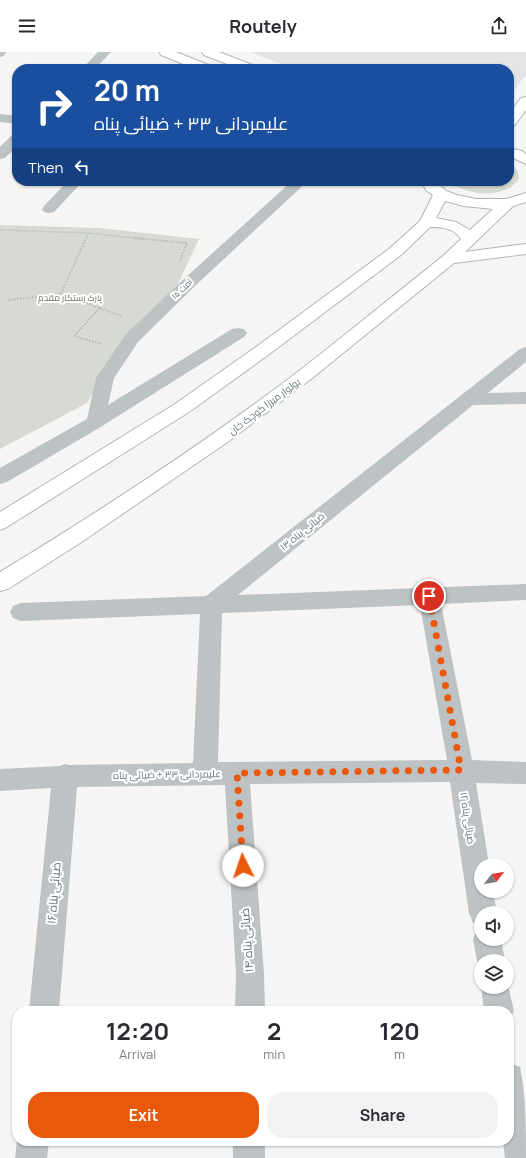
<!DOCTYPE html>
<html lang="en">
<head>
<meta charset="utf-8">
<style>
  body { margin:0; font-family:Manrope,Cairo,sans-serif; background:#f2f2f3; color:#2b2b33; height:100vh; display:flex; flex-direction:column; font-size:15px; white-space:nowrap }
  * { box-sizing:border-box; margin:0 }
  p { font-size:13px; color:#7c7c81 }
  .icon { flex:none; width:22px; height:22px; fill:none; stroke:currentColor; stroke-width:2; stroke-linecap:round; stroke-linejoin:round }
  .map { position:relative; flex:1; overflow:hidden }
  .details { position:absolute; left:12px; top:954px; width:502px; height:140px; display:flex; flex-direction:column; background:#fff; border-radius:16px; box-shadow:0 1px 3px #0004 }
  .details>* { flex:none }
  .hud { position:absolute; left:12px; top:12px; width:502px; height:122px; border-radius:16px; box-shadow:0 1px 3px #0004; background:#1a4fa0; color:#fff; overflow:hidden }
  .needle { width:26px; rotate:59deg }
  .buttons { position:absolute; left:474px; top:806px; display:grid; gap:8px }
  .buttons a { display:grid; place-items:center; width:40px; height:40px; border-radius:50%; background:#fff; box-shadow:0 1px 3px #0004; font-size:20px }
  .pin { position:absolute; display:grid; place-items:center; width:34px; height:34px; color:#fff; margin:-17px; border:2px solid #fff; border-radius:50%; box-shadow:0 1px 4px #0007 }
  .me { position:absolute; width:44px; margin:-22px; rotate:356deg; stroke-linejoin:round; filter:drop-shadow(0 0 3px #0008) }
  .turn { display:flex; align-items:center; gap:14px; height:84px; padding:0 16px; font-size:18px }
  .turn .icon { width:52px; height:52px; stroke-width:2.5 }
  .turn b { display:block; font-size:28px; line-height:34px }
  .then { display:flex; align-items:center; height:38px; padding:0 16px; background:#0003; gap:8px; font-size:15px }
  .eta { display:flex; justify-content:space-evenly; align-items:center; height:68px; text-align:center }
  .eta b { font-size:24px; font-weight:700; line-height:28px }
  .action { display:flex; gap:8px; margin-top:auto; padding:8px 16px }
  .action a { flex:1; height:46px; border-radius:16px; background:#ea580c; color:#fff; font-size:16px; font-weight:700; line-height:46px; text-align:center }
  .action a+a { background:#f2f2f3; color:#2b2b33 }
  header { display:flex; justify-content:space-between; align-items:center; height:52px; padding:0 16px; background:#fff; font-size:18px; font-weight:700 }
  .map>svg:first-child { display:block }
  .built { fill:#e4e5e3 }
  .green { fill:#d7dad2 }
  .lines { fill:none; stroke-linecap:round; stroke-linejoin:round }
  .secondary-casing { stroke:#b0b6b9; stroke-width:2 }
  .path-far1 { stroke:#b5b9bb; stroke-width:1.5; stroke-dasharray:1 1; stroke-linecap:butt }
  .path { stroke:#b5b9bb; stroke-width:2; stroke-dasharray:1.5 1.5; stroke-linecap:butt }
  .street { fill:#bdc2c4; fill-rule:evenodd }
  .secondary { fill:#fff; fill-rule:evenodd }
  .route { stroke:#ea580c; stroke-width:7; stroke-dasharray:0 12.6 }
  .labels { text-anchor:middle; stroke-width:4; stroke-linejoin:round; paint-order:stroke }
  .far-street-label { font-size:9px; fill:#64757b; stroke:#fff }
  .far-park-label { font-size:9px; fill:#6d7966; stroke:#fff }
  .street-label { font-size:10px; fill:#64757b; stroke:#fff }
  .near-street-label { font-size:12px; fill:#64757b; stroke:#fff }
</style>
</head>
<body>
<header><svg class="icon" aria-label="menu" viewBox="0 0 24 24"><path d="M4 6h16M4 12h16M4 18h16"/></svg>Routely<svg class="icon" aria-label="share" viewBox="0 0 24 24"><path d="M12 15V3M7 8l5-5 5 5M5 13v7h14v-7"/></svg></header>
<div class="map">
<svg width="526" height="1106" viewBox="0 0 526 1106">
  <rect width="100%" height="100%" fill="#f6f5f3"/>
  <polygon class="built" points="250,0 526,0 526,22 509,46 509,17 294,17"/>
  <g class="green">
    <path d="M509 111C515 114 519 119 519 126 508 148 465 144 449 129H509Z"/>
    <polygon points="0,173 99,176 199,187 174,240 119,296 87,351 0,397"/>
  </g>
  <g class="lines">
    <g class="secondary-casing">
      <g id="secondary">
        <polygon points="159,0 176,0 211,14 213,17 196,17 161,3"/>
        <polygon points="202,0 219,0 255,14 257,17 240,17 204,3"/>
        <polygon points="526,45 526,58 514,74 509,75 509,62 521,46"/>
        <polygon points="509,96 522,99 526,102 526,112 509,104"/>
        <path d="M420 129H435L446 139 457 143 476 147H506L526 141V150L513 154 465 200 526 192V202L454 211 311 327 229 389 80 491 8 537 0 539V520C102 458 203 392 299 319 348 281 395 242 443 204L461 187C454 176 442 175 430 175L401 203 268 303 189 360 7 475 0 478V460L175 352 256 295 389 197 420 169 433 143 427 139ZM445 149 464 154 493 157 470 178 456 170 436 166Z"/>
      </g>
    </g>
    <g class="path-far1">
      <polyline points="0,178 88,181 143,187"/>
      <polyline points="86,187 88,181"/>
    </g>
    <g class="path">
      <polyline points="134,186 187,191 180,209"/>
      <polyline points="61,242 122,264"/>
      <polyline points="8,248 61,242 86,186"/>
      <polyline points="100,256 74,284 102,292"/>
    </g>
    <g class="street">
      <polygon points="0,0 6,0 4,4 0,5"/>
      <polygon points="98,0 111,0 95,17 82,17"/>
      <polygon points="0,62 17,64 17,72 0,70"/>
      <polygon points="17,82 17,94 5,106 0,107 0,95 12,83"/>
      <polygon points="68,129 83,129 54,160 49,161 44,160 42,157 44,154"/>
      <path d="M178 129H193C190 134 186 135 180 133Z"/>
      <polygon points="292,129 308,129 197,232 138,290 114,326 108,353 232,277 238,276 244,277 247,281 244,285 99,376 7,430 0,432 0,416 87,367 96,326 126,282 185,226"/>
      <path d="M526 295V310L488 341 526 340V352L473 353 238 543 526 532V548L441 552 472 708 526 710V732L476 731 489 813H481V839H493L497 861H481V874L473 871 469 861 450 730 250 732 264 922 265 959H235L236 922 225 733 77 735 59 959H29L51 736 0 739V717L60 714 65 712 69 713 193 711 200 562 21 569 13 566 10 560 13 554 21 551 206 544 520 297ZM420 553 447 708 218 710 222 561Z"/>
      <polygon points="481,876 481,887 501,887 505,909 481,909 481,919 477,909 473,887 477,877"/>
      <polygon points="507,929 514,959 509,969 509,959 484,959 481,935 507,935"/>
      <path d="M509 1011 520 1015C526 1043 526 1077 526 1106H505L503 1089H509Z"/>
      <polygon points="17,1089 49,1089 47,1106 15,1106"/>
      <rect x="233" y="1089" width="32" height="17"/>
    </g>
    <use href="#secondary" class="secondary"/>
  </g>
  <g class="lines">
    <polyline class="route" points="243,814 237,721 461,718 429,544"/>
  </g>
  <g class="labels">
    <g class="far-street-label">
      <text transform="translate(182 237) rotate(-44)" y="3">امت ۱۵</text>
    </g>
    <g class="far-park-label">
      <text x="70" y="249">پارک رستگار مقدم</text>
    </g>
    <g class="street-label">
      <text transform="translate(264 354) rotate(-37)" y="4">بولوار میرزا کوچک خان</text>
      <text transform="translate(302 479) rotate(-39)" y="4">ضیائی پناه ۱۳</text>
      <text transform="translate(167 722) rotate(-1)" y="4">علیمردانی ۳۳ + ضیائی پناه</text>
      <text transform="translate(468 766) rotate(81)" y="4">ضیائی پناه ۱۲</text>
    </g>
    <g class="near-street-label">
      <text transform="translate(54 841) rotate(-85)" y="4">ضیائی پناه ۱۶</text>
      <text transform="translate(247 888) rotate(-94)" y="4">ضیائی پناه ۱۴</text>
    </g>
  </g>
</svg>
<div class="buttons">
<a><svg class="needle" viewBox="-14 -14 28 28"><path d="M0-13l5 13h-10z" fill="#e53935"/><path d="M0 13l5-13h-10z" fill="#7c7c81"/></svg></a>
<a><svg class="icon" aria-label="sound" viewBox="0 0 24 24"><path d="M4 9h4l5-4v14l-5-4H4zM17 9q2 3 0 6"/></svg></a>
<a><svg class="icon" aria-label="layers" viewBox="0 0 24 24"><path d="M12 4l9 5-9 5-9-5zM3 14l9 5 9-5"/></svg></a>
</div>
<div class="pin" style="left:429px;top:544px;background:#d93025"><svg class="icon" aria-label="arrive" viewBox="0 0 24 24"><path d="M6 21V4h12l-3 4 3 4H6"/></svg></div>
<svg class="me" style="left:243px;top:814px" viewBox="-20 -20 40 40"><circle r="19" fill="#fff"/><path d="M0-13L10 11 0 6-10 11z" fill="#ea580c"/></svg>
<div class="hud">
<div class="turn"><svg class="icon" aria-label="right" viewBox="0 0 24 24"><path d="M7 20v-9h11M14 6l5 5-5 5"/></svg><div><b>20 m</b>علیمردانی ۳۳ + ضیائی پناه</div></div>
<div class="then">Then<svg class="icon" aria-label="left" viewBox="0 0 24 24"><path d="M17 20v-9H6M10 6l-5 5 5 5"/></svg></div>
</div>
<section class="details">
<div class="eta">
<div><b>12:20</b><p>Arrival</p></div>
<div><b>2</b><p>min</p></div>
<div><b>120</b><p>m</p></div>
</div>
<div class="action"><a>Exit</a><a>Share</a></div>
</section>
</div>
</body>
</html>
